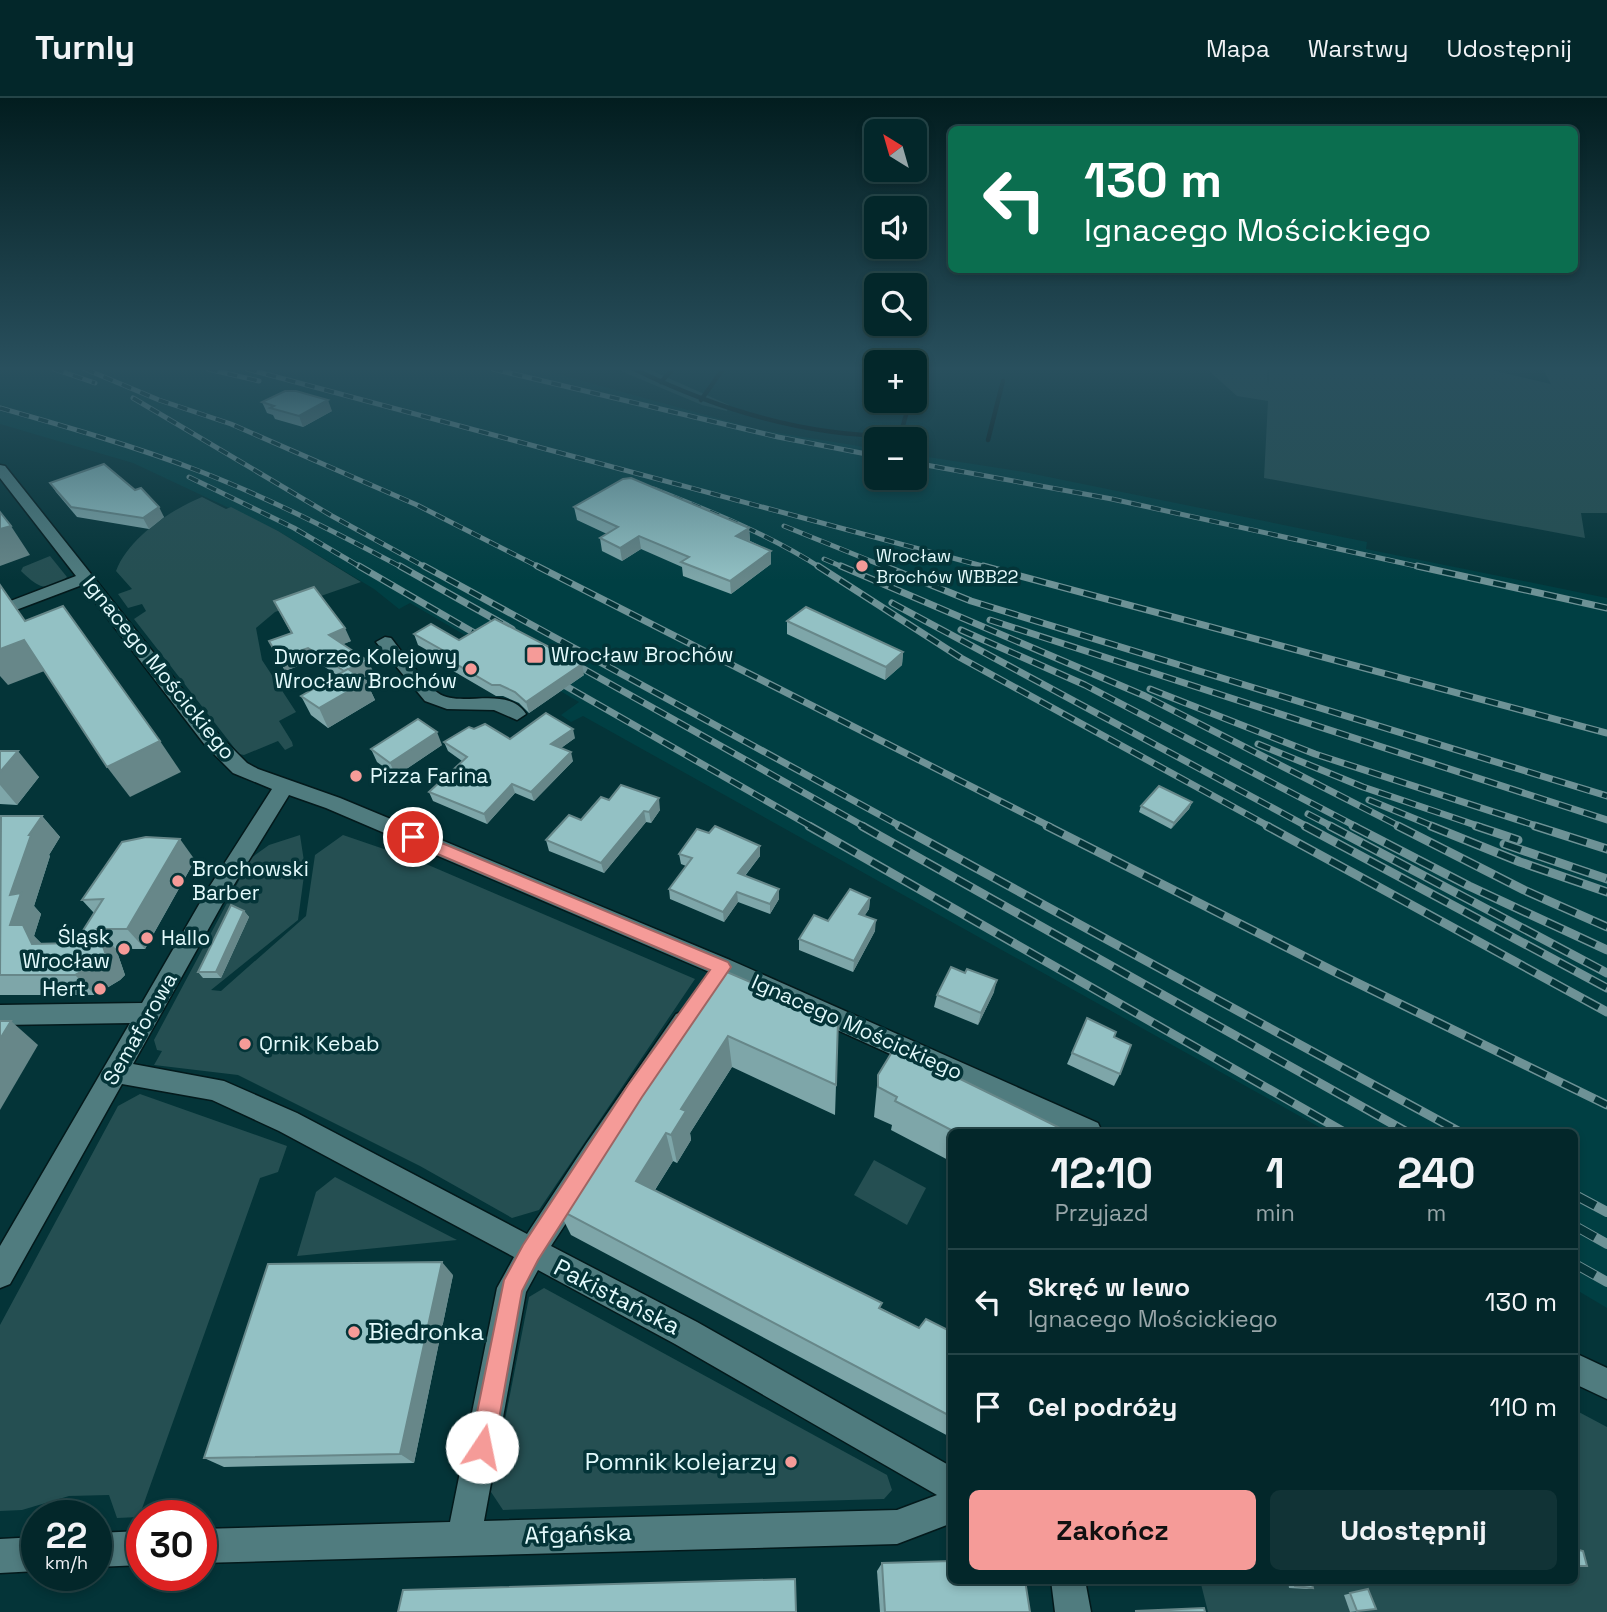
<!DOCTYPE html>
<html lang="pl">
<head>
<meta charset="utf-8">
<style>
  body { margin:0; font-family:"Space Grotesk",sans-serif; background:#113336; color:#f1f3f6; height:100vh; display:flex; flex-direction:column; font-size:26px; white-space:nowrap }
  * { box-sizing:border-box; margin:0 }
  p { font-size:23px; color:#97a5a8 }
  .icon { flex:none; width:38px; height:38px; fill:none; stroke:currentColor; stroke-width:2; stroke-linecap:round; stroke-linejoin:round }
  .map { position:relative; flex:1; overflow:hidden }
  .drawer { position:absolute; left:948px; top:1031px; width:630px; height:455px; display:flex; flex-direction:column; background:#03272a; border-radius:10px; box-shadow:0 4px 10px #0003,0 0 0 2px #244447 }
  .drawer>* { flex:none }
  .guide { position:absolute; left:948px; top:28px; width:630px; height:147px; border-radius:10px; box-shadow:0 4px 10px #0003,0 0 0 2px #244447; background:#0b6e4f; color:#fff; overflow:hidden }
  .needle { width:46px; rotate:323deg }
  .tools { position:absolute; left:864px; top:21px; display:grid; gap:14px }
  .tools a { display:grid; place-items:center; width:63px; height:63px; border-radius:10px; background:#03272a; box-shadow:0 4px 10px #0003,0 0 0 2px #244447; font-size:35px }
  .speed { position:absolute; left:21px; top:1402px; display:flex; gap:14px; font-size:35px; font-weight:700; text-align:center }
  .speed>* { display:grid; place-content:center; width:91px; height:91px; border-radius:50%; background:#03272a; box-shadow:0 4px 10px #0003,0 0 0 2px #244447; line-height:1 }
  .speed small { font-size:18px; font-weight:400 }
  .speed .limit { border:10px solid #d22; background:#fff; color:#111 }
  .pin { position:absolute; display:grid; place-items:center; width:60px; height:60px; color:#fff; margin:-30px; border:4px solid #fff; border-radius:50%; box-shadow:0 2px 7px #0007 }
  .me { position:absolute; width:77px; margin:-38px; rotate:11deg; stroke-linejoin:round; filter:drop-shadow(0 0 5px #0008) }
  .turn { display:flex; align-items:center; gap:24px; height:147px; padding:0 21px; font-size:32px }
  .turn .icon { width:91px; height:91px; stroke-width:2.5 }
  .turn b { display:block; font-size:49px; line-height:60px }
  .eta { display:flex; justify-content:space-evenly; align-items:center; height:119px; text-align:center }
  .eta b { font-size:42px; font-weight:700; line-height:49px }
  .button { display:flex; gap:14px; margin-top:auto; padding:14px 21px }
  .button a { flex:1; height:80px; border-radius:10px; background:#f59b98; color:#111; font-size:28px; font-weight:700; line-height:80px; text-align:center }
  .button a+a { background:#113336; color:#f1f3f6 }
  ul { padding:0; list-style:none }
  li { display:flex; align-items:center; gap:21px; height:105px; padding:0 21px; border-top:2px solid #244447 }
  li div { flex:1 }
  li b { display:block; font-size:26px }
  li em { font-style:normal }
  header { display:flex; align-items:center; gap:42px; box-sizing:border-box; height:98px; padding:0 35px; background:#03272a; border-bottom:2px solid #244447 }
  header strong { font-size:33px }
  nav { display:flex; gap:38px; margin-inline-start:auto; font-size:24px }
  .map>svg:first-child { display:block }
  .built { fill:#003f43 }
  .green { fill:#254f52 }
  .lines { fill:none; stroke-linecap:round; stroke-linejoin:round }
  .stream { stroke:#051819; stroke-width:4.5 }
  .minor-casing { stroke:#03191b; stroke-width:3 }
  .minor { fill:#507c7f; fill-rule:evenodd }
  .rail-far3-casing { stroke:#6e9296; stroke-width:5 }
  .rail-far2-casing { stroke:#6e9296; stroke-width:7 }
  .rail-far1-casing { stroke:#6e9296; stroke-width:9 }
  .rail-casing { stroke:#6e9296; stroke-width:10 }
  .rail-far3 { stroke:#043438; stroke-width:3.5; stroke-dasharray:10; stroke-linecap:butt }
  .rail-far2 { stroke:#043438; stroke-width:4.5; stroke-dasharray:13; stroke-linecap:butt }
  .rail-far1 { stroke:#043438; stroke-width:6; stroke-dasharray:18; stroke-linecap:butt }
  .rail { stroke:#043438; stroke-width:8; stroke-dasharray:23; stroke-linecap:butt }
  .wall { fill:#7ea6a9 }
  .shaded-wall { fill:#678789 }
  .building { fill:#93c1c4; stroke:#678789; stroke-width:2 }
  .route { fill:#f59b98; stroke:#9f6563; stroke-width:2 }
  .poi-dot { fill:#f59b98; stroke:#043438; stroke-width:2.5 }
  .labels { text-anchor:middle; stroke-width:7; stroke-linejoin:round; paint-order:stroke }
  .far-poi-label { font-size:18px; fill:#e3fafc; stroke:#043438; text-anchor:start }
  .poi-label { font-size:21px; fill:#e3fafc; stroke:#043438; text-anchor:start }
  .street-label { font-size:21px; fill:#e3fafc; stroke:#043438 }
  .near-street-label { font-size:24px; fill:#e3fafc; stroke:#043438 }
  .near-poi-label { font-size:24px; fill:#e3fafc; stroke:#043438; text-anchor:start }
</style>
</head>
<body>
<header>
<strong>Turnly</strong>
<nav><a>Mapa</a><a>Warstwy</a><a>Udostępnij</a></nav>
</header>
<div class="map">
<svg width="1607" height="1514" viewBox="0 0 1607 1514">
  <rect width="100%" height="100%" fill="#043438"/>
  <polygon class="built" points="0,271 540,271 760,332 877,351 877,380 915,380 915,357 1024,374 1367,444 1366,451 1607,500 1607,1210 1575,1191 1575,1034 1328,1034 583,618 571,624 561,617 579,604 410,505 399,511 374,491 278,433 133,365 0,326"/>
  <g class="green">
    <polygon points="616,271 648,271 729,307 727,313 702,307"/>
    <polygon points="1207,271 1267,271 1268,288 1269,271 1487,271 1551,286 1543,271 1607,271 1607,415 1581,415 1585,440 1264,380 1268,303 1237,298"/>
    <path d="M202 399 226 411 231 409 278 433 361 484 275 514 256 530 262 562 296 614 279 623 292 644 293 648 285 652 278 643 244 657 239 656 134 521 146 513 142 506 128 510 118 496 132 491 116 473C129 439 171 412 202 399Z"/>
    <path d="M50 458 67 479C46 496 38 489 21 473L23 469Z"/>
    <polygon points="300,737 305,770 298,822 211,892 221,893 306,818 315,757 343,737 419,763 695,881 539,1112 512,1120 420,1068 238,977 154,967 162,953 157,952 154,942 251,760 269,747"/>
    <polygon points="140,996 287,1048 278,1074 260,1080 139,1419 117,1420 109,1397 69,1398 22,1412 0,1413 0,1227 118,1008"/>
    <polygon points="874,1062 926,1090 907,1127 854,1097"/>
    <polygon points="335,1079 457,1142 297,1158 316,1094"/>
    <polygon points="544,1190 887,1377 892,1392 884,1401 503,1412 491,1394 529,1199"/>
    <polygon points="1575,1312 1607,1329 1607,1514 1208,1514 1200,1482 1575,1482"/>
  </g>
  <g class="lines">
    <g class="stream">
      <path d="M634 271C716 311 808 339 900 338L910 303"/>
      <polyline points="661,284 673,271"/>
      <polyline points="915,292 925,271"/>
      <polyline points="701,302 723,271"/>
      <polyline points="988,342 1003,283"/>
    </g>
    <g class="minor-casing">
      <g id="minor">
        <path d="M0 367 5 368 219 637 247 665 258 671 340 700 730 862 1098 1025 1102 1034H1062L714 876 326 710 289 697 224 803 133 966 224 983 297 1015 527 1136 586 1046 676 916 685 913 694 916 697 923 694 930 551 1148 697 1224 952 1369V1425L897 1446 201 1465V1431L450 1424 497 1190 514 1159 279 1033 212 1002 122 986 10 1186 0 1190V1148L130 925 0 927V907L142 905 208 791 272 691 233 675 205 647 82 487 0 518V507L76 478 0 380ZM538 1172 675 1246 937 1397 897 1412 484 1423 526 1194Z"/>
        <path d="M385 539 391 540C402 554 425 586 438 595 461 611 506 586 526 616L517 622 494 612 447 611 425 603 376 544Z"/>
        <polygon points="1575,1255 1607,1270 1607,1301 1575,1286"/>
        <polygon points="142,1433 142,1467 96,1469 96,1435"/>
        <polygon points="37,1439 37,1473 0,1475 0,1441"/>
        <polygon points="1051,1482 1085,1482 1091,1514 1055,1514"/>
      </g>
    </g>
    <use href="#minor" class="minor"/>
    <g class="rail-far3-casing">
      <g id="rail-far3">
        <polyline points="54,271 95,285"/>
        <polyline points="85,271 159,302 231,326 417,407 541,470"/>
        <polyline points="208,271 259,283"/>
        <polyline points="247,271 990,470"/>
        <polyline points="493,271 778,339 877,358"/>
        <polyline points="133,300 332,418 427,470"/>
        <path d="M0 310C67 329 134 348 199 373 269 400 337 435 403 470"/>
        <polyline points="915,365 1112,401 1425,470"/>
        <polyline points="189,379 294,430 362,470"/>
        <path d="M654 391C712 414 768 436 821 470"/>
        <polyline points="784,428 888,470"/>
        <polyline points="824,461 845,470"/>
      </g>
    </g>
    <g class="rail-far2-casing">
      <g id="rail-far2">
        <polyline points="359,468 490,544"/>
        <polyline points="400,468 512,531"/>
        <polyline points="424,468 902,729"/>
        <polyline points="537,468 1051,729"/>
        <polyline points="818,468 961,560 1270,729"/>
        <polyline points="841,468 1145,598 1401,729"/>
        <polyline points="884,468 971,503 1607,698"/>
        <polyline points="983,468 1607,635"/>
        <polyline points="1417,468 1607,510"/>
        <polyline points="892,505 1308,729"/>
        <polyline points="990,522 1607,722"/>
        <polyline points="961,532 1085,587 1357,729"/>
        <polyline points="564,560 865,729"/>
        <polyline points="550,579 812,729"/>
        <polyline points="1150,591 1315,656 1540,729"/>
        <polyline points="1258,646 1363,689 1481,729"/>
        <polyline points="1369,702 1435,729"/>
        <polyline points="1308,716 1333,729"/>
      </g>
    </g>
    <g class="rail-far1-casing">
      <g id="rail-far1">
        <polyline points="809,728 1344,1034"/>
        <polyline points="862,728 1407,1034"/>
        <polyline points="899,728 1460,1034"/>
        <polyline points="1047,728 1339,876 1607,1007"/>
        <polyline points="1267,728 1607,914"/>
        <polyline points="1305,728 1607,890"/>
        <polyline points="1330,728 1607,875"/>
        <polyline points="1353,728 1469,788 1607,852"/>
        <polyline points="1398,728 1524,792 1607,829"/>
        <polyline points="1431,728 1520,764 1607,794"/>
        <polyline points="1476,728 1518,742"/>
        <polyline points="1535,728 1607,751"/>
        <polyline points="1504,746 1607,781"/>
      </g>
    </g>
    <g class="rail-casing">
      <g id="rail">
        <polyline points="1575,1097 1607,1114"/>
        <polyline points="1575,1128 1607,1146"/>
        <polyline points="1575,1166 1607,1184"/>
      </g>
    </g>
    <use href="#rail-far3" class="rail-far3"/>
    <use href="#rail-far2" class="rail-far2"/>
    <use href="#rail-far1" class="rail-far1"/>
    <use href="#rail" class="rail"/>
  </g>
  <g class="wall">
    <polygon points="262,304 332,313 303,329 275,321 273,317 267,315"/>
    <polygon points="50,385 135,392 164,419 149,431 77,419 56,394"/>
    <polygon points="574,409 749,430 750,443 771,453 771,466 731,496 683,478 682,469 641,451 622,463 602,453 600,440 607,436 577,422"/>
    <polygon points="274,503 351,543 343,546 374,575 362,580 366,583 375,602 328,630 311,617 301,598 337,577 314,562 285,573 269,543 291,535"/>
    <polygon points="787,523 903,554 902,567 885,582 787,536"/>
    <polygon points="414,536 459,542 584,577 529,615 519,605 503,598 496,598 443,567 441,560 418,547"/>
    <polygon points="474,631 510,641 575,640 561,650 573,663 534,703 515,695 487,726 433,703 429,694 462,663 448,653 444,644"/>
    <polygon points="442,647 396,678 377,664 371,651"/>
    <polygon points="0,653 39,679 17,707 0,706"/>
    <polygon points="609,702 660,712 651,725 646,724 604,775 549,753 546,742 581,722"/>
    <polygon points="1192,704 1189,711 1171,731 1139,714 1141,708"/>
    <polygon points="42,718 60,739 49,757 50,758 34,808 41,816 34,838 41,845 75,845 94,815 82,802 195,762 145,851 116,851 125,877 120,882 95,897 0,897 0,719"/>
    <polygon points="709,735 760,748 760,758 745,778 779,791 779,801 770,816 738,804 724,824 670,801 669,791 686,768 681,766 679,756"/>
    <polygon points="870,800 869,811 864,818 875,833 853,874 799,852 799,841 828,823"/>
    <polygon points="244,813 249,819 221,880 203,880 198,874"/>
    <polygon points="720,871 836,987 835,1017 732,969 690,1035 691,1042 677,1065 673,1063 655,1092 919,1230 952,1234 952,1340 571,1137 558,1111"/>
    <polygon points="994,894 978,927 934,909 937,897"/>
    <polygon points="1087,920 1120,976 1114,988 1067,966"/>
    <polygon points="878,977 1068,1034 952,1034 952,1064 891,1032 892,1027 874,1019"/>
    <polygon points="453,1177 414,1365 224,1369 204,1360"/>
    <polygon points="882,1465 1030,1514 880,1514 877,1473"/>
    <polygon points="1288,1482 1311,1482 1313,1490 1307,1491 1289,1490"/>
    <polygon points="1368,1491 1376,1511 1350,1514 1344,1497"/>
  </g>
  <g class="shaded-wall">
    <polygon points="328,302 332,313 303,329 299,318"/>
    <polygon points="159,409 164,419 149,431 143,420"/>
    <polygon points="11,428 30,457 0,468 0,431"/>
    <polygon points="749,430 750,443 736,438"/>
    <polygon points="639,438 641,451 622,463 620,450"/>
    <polygon points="771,453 771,466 731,496 730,483"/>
    <polygon points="345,530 351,543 334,550 329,537"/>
    <polygon points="24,542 47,572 8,587 0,578 0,551"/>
    <polygon points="308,550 314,562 285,573 279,560"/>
    <polygon points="903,554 902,567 885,582 886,569"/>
    <polygon points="368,563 374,575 350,586 344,573"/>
    <polygon points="582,566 584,577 529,615 526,604"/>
    <polygon points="366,583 375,602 328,630 319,610"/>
    <polygon points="573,631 575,640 553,656 551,646"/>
    <polygon points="437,634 442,647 396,678 390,665"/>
    <polygon points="160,643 181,674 130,699 107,669"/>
    <polygon points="18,653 39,679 17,707 0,687 0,674"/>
    <polygon points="571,654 573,663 534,703 531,694"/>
    <polygon points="512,686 515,695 487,726 484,716"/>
    <polygon points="659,700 660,712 651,725 649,714"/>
    <polygon points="1192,704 1189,711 1171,731 1174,725"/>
    <polygon points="644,713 646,724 604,775 601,765"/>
    <polygon points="42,718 60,739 49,757 50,758 34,808 41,816 34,838 44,848 31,848 10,827 10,797 29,737"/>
    <polygon points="180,741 195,762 145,851 127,831"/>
    <polygon points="760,748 760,758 739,785 738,775"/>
    <polygon points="779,791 779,801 770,816 770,806"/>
    <polygon points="737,794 738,804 724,824 723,814"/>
    <polygon points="870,800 869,811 859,827 859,816"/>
    <polygon points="244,813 249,819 221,880 216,874"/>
    <polygon points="876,822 875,833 853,874 854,863"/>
    <polygon points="97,831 116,851 125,877 120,882 95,897 75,877"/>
    <polygon points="997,882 994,894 978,927 981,915"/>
    <polygon points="11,923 38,947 0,1012 0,941"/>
    <polygon points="728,938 732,969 690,1035 691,1042 677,1065 671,1037 681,1011"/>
    <polygon points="666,1035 673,1063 644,1109 636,1083"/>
    <polygon points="442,1164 453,1177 414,1365 400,1356"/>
  </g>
  <g class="building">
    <polygon points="285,293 296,293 328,302 299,318 270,310 274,308 262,304"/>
    <polygon points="104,366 135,392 141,390 159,409 143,420 71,409 50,385"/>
    <polygon points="631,380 749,430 736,438 771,453 730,483 681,464 689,459 639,438 620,450 600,440 618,429 574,409 623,381"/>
    <polygon points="0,414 11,428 0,431"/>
    <polygon points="0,487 25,523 63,508 160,643 107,669 24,542 0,551"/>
    <polygon points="314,489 345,530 329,537 368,563 344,573 308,550 279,560 269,543 292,535 274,503"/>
    <polygon points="806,509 903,554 886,569 787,523"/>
    <polygon points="495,521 582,566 526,604 515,594 500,587 492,587 439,556 444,553 414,536 431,526 459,542"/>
    <polygon points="348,571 366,583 319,610 301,598"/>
    <polygon points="546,615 573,631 551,646 571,654 531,694 512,686 484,716 429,694 467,659 444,644 469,629 474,631 485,626 510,641"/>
    <polygon points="418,621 437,634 390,665 371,651"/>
    <polygon points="0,653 18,653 0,674"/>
    <polygon points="621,687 659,700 649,714 644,713 601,765 546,742 569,717 581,722 601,699 609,702"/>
    <polygon points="1159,688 1192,704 1174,725 1141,708"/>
    <polygon points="1,718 42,718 29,737 31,737 10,797 21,795 10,827 23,827 32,846 75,845 103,801 82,802 122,744 146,739 180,741 127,831 97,831 106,857 101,862 75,877 0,877"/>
    <polygon points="715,728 760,748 738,775 779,791 770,806 737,794 723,814 669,791 692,760 679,756 697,731 709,735"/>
    <polygon points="850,791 870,800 859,816 876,822 854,863 799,841 814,817 828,823"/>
    <polygon points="231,807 244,813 216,874 198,874"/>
    <polygon points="951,869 965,875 967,871 997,882 981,915 937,897"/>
    <polygon points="720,871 838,922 836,987 728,938 681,1011 686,1013 671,1037 666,1035 636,1083 882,1205 879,1210 919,1230 926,1221 952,1234 952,1319 558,1111"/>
    <polygon points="1087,920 1116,934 1114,939 1131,947 1120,976 1072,955"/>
    <polygon points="0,923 11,923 0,941"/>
    <polygon points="895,949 1068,1034 955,1034 895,1003 897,999 878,989 878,977"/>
    <polygon points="442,1164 400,1356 204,1360 268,1166"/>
    <polygon points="1575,1451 1583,1453 1587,1468 1575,1468"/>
    <polygon points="952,1463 952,1482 1025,1482 1030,1514 885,1514 882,1465"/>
    <polygon points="795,1481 796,1514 398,1514 403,1492"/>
    <polygon points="1294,1482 1311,1482 1313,1490 1295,1488"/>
    <polygon points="1368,1491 1376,1511 1357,1513 1350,1495"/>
    <polygon points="1204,1510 1205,1514 1135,1513"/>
  </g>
  <linearGradient id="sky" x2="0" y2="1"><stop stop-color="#021d1f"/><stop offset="0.56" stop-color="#29505e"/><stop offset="1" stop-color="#29505e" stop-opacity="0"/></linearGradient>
  <rect width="1607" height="483" fill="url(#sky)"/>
  <polygon class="route" points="413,733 728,864 731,869 642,999 538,1162 522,1193 494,1349 490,1358 482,1361 473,1358 470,1349 504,1182 523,1147 628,987 710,872 407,743 405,739 407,735"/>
  <g class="poi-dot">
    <circle cx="862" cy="468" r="7"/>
    <rect x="526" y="548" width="18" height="18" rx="3.5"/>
    <circle cx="471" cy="571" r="7"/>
    <circle cx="356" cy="678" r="7"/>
    <circle cx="178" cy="783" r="7"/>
    <circle cx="147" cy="840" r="7"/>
    <circle cx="124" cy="851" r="7"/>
    <circle cx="100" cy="891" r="7"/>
    <circle cx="245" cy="946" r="7"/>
    <circle cx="354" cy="1234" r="7"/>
    <circle cx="791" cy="1364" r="7"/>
  </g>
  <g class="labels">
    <g class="far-poi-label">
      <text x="876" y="464">Wrocław<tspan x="876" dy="21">Brochów WBB22</tspan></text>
    </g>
    <g class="poi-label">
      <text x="551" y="564">Wrocław Brochów</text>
      <text x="457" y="566" text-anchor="end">Dworzec Kolejowy<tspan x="457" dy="24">Wrocław Brochów</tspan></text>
      <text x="370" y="685">Pizza Farina</text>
      <text x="192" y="778">Brochowski<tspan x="192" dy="24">Barber</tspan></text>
      <text x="110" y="846" text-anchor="end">Śląsk<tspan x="110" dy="24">Wrocław</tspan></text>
      <text x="161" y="847">Hallo</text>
      <text x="86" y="898" text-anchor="end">Hert</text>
      <text x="259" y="953">Qrnik Kebab</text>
    </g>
    <g class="street-label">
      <text transform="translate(159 570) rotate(51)" y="7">Ignacego Mościckiego</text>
      <text transform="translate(857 929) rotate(24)" y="7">Ignacego Mościckiego</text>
      <text transform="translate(140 931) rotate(-60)" y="7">Semaforowa</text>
    </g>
    <g class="near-street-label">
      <text transform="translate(617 1199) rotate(27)" y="8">Pakistańska</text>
      <text transform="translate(578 1436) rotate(-2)" y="8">Afgańska</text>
    </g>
    <g class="near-poi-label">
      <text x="368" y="1242">Biedronka</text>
      <text x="777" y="1372" text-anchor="end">Pomnik kolejarzy</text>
    </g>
  </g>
</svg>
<div class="tools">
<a><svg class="needle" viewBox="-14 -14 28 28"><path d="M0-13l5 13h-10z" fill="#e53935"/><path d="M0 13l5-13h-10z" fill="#97a5a8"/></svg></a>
<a><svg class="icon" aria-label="sound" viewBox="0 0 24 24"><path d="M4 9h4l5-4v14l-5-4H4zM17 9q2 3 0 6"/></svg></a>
<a><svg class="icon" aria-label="search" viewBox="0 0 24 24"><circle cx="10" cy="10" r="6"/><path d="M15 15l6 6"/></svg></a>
<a>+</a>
<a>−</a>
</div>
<div class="speed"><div>22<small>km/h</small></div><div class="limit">30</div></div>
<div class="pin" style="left:413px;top:739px;background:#d93025"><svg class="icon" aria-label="arrive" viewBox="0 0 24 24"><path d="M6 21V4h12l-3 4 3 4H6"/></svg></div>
<svg class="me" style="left:482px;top:1349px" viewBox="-20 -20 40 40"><circle r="19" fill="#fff"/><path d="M0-13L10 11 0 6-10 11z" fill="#f59b98"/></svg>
<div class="guide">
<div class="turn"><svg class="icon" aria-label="left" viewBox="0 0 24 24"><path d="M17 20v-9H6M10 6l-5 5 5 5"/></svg><div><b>130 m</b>Ignacego Mościckiego</div></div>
</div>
<section class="drawer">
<div class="eta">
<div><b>12:10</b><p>Przyjazd</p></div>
<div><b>1</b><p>min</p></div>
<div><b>240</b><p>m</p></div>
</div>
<ul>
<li><svg class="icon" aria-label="left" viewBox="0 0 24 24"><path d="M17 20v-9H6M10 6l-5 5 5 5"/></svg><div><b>Skręć w lewo</b><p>Ignacego Mościckiego</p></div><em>130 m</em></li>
<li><svg class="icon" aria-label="arrive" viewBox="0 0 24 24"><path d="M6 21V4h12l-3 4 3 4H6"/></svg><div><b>Cel podróży</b></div><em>110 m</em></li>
</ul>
<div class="button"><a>Zakończ</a><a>Udostępnij</a></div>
</section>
</div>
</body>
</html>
